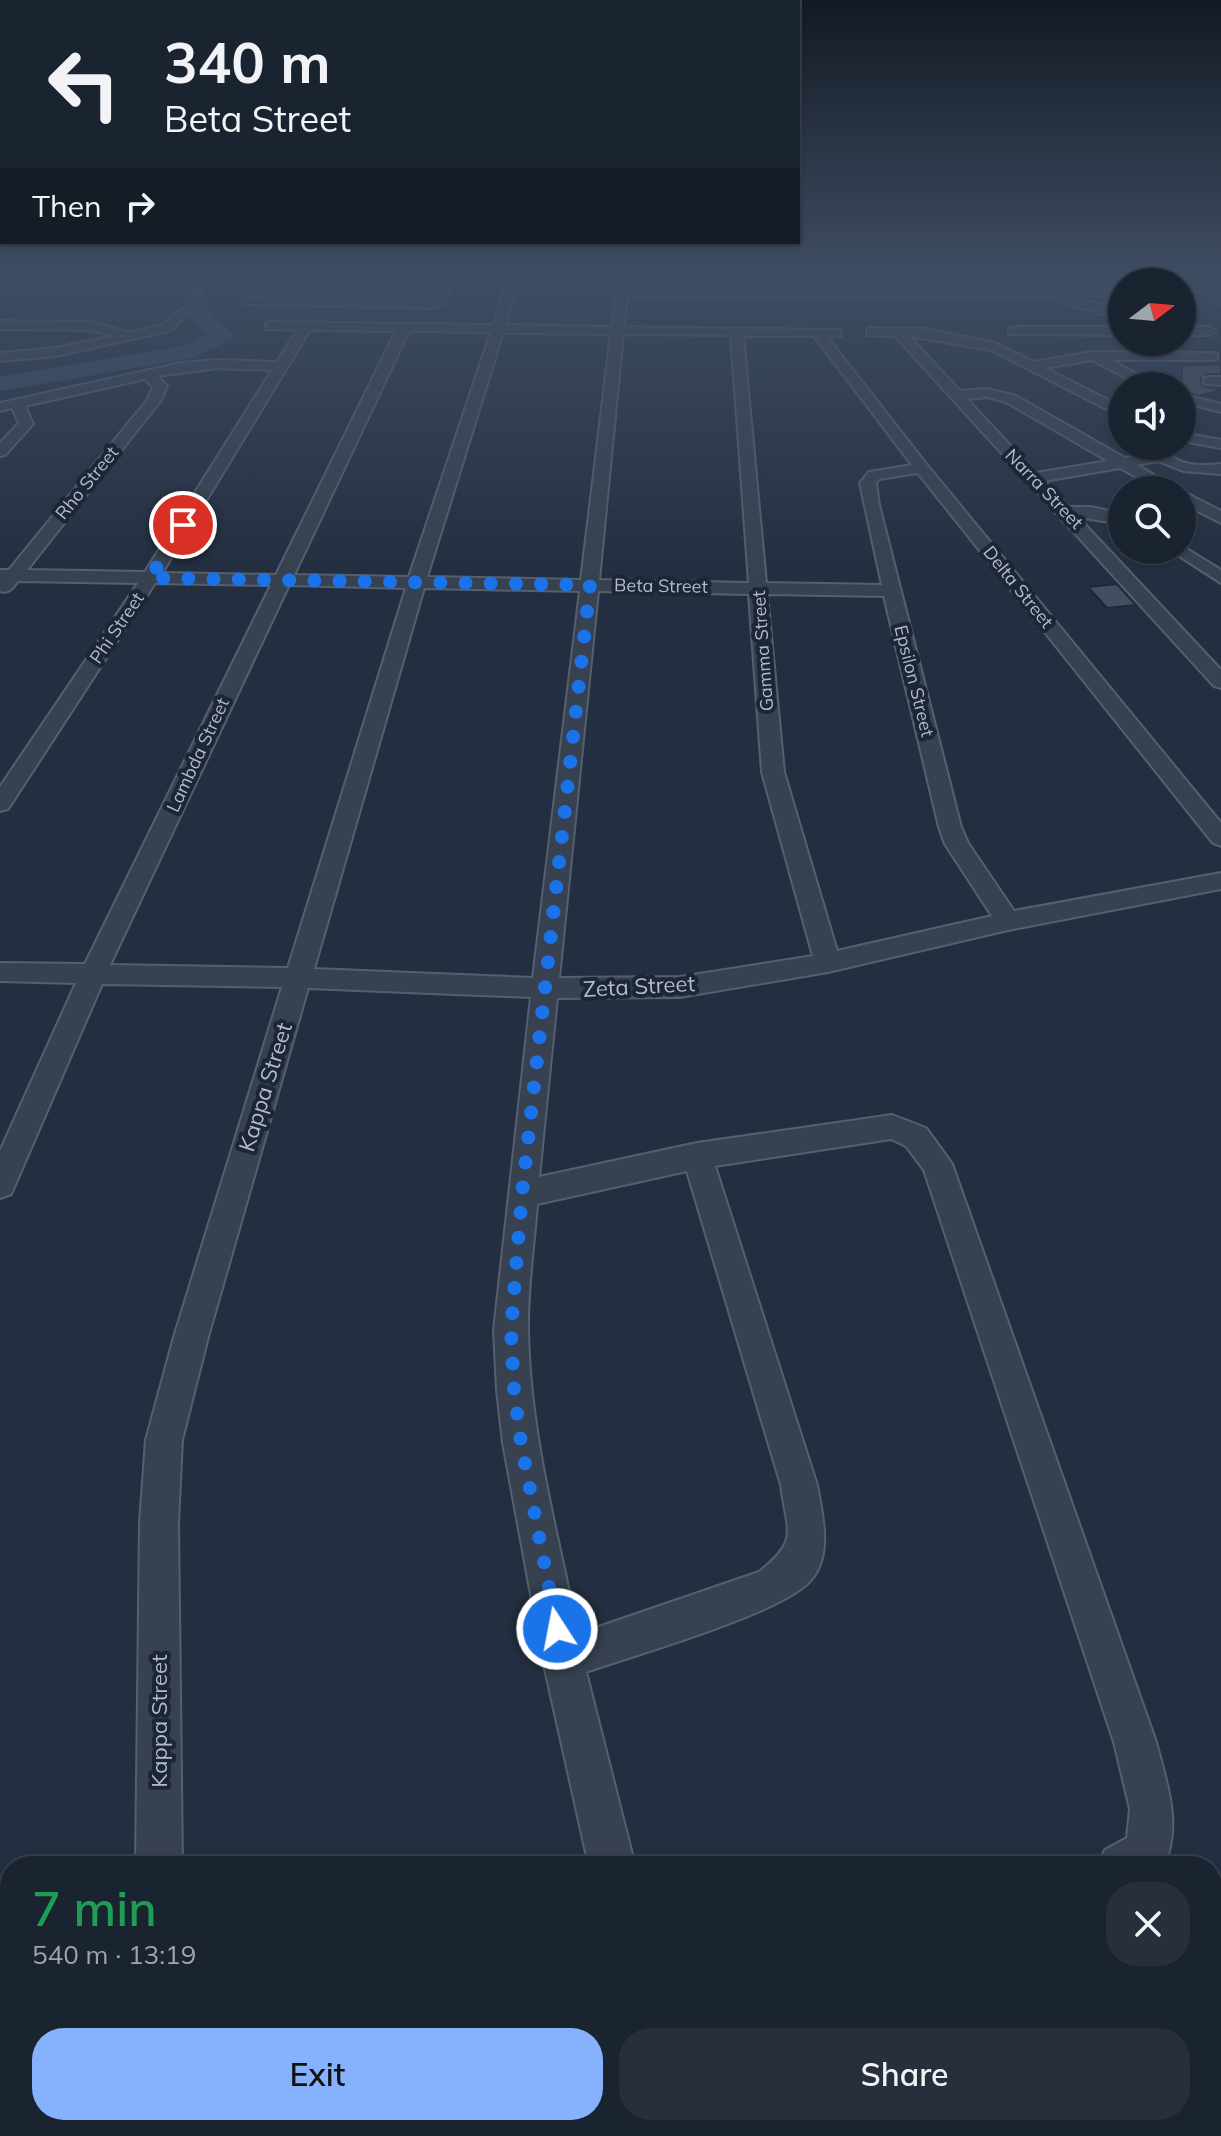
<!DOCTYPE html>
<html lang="en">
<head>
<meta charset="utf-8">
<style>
  body { margin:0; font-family:Mulish,sans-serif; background:#272f3c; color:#f1f3f6; height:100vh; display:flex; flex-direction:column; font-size:30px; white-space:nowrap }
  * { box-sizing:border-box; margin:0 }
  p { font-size:26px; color:#9fa4ab }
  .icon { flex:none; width:44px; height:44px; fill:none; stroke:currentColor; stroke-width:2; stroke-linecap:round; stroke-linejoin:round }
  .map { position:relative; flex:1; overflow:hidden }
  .details { position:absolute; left:0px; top:1856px; width:1222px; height:280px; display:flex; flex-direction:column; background:#1a2330; border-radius:32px 32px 0 0; box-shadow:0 2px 6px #0004,0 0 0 2px #38404c }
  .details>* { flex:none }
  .top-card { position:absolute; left:0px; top:0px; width:800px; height:244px; box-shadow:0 2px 6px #0004,0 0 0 2px #38404c; background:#1a2330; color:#f1f3f6; overflow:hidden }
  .needle { width:52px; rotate:74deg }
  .tools { position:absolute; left:1108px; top:268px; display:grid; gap:16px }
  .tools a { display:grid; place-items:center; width:88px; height:88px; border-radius:50%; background:#1a2330; box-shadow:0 2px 6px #0004,0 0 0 2px #38404c; font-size:40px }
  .pin { position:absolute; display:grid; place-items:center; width:68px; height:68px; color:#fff; margin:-34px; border:4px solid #fff; border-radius:50%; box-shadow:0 2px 8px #0007 }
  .me { position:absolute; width:88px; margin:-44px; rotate:349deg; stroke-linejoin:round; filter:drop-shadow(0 0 6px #0008) }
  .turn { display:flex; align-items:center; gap:28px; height:168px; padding:0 32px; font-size:36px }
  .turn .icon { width:104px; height:104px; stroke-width:2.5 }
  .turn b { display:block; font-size:56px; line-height:68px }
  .then { display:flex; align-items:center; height:76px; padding:0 32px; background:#0003; gap:16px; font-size:30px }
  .round { display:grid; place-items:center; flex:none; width:84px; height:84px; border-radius:32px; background:#272f3c }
  .summary { display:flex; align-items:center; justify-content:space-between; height:136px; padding:0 32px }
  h1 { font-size:48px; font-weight:600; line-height:60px; color:#1e9e55 }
  .action { display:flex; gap:16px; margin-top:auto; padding:16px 32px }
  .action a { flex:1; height:92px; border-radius:32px; background:#86b2fd; color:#111; font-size:32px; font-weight:600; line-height:92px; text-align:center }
  .action a+a { background:#272f3c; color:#f1f3f6 }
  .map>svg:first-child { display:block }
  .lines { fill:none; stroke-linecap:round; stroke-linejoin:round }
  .stream { stroke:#364a68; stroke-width:4 }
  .river { fill:#364a68; fill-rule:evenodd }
  .building { fill:#424f62; stroke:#1e2837; stroke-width:2 }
  .minor-casing { stroke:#555f6e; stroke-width:4 }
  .minor { fill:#374150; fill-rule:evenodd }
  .route { stroke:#1a73e8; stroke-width:14; stroke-dasharray:0 25.2 }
  .labels { text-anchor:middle; stroke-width:8; stroke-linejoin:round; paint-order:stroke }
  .far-street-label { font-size:18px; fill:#b4bccb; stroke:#1c2635 }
  .street-label { font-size:22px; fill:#b4bccb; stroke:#1c2635 }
</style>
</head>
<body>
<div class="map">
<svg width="1221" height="2136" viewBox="0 0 1221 2136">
  <rect width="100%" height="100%" fill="#232f40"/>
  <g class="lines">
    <g class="stream">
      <polyline points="1145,273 1167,282"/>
      <polyline points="1182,287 1210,296 1221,306"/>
    </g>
    <polygon class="river" points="181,273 201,273 209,311 235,336 231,341 188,359 0,391 0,377 182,346 208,334 187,313"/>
  </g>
  <g class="building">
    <polygon points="1057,273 1122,273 1122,317 1093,317 1090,313 1106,311 1113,304 1075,295"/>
    <polygon points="1221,364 1221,374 1208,374 1201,378 1202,386 1221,390 1200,396 1182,391 1182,366"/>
    <polygon points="1117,584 1136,605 1107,608 1088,587"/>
  </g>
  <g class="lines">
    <g class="minor-casing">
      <g id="minor">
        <polygon points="449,273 460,273 443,304 433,308 247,304 241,301 247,298 432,300"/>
        <path d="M510 273H521L517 287 617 288 618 273H629L628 288 1030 291 1019 273H1030L1041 291H1060L1079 300 1110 306C1096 315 1071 307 1057 297L627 295 624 327 841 330V336L827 337 927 465 1221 823V846L1213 843 918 473 879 479 876 483 879 505 961 827 968 843 1014 911 1221 873V889L1008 930 828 972 680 997 557 998 539 1177 697 1143 892 1115 926 1128 952 1164 1156 1742C1167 1784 1182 1824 1164 1866H1098L1105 1850 1127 1838 1130 1809 1114 1742 924 1170 906 1146 891 1139 715 1166 817 1485C822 1514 833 1554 811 1580 783 1613 635 1655 586 1672L635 1866H589L543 1660 503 1443 497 1390 494 1330 531 997 308 988 208 1337 182 1440 178 1523 182 1866H136L140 1523 146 1440 174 1337 282 987 102 984 15 1185 11 1194 0 1198V1151L76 983 0 981V963L85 964 271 585 155 583 8 809 0 811V787L138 583 18 581C13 587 10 594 0 591V570H9L148 399 153 387 145 379 25 406 33 424 5 455 0 456V443L19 423 12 408 0 411V403L181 363 217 360 277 362 297 330 266 329V323L270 322 493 325ZM515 293 616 294 612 327 505 325ZM310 330 396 331 276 575 162 573ZM409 331 491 332 409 577 294 575ZM503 333 611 334 581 580 427 577ZM623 334 731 335 749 583 599 580ZM743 336H814L912 465 869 472 860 483 882 585 766 583ZM217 368 272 370 145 572 27 570 161 400 167 386 158 376ZM289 585 406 588 288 968 110 965ZM424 588 580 591 533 978 314 969ZM598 591 749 594 762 772 813 956 680 977 559 978ZM767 594 884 596 939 827 945 844 992 916 837 951 784 772ZM687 1171 781 1485C787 1532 800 1540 759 1572L578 1634C558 1535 530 1434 528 1332 527 1290 534 1246 537 1204Z"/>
        <polygon points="250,277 376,278 382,281 376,284 246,282 246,278"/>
        <polygon points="0,285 19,285 25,288 19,291 0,291"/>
        <polygon points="182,308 188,312 172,330 56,356 0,361 0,353 56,348 114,336 90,330 0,329 0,321 91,322 130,333 164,324"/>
        <polygon points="1013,327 1122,327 1122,335 1009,334 1009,328"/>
        <polygon points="1182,327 1210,327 1216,331 1210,335 1182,335"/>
        <path d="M871 328 925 329 995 343 1034 362 1092 352 1217 353V359L1212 360H1111L1159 386H1142L1092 360 1045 368 1122 407V417L991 350 909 336 960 391 987 389 1016 396 1125 458 1152 453 1149 446H1163C1174 467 1201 466 1221 464V474L1183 471 1158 461 1137 465 1179 490H1160L1120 468 1044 481 1069 507H1091L1122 514V524L1078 517 1221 670V688L1214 686 895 336 867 335V329ZM987 397 1006 402 1108 461 1036 473 967 399Z"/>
        <polygon points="1209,377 1221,377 1221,385 1204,384 1204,378"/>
        <polygon points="1182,394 1221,404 1221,412 1182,402"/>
        <polygon points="1182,433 1221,440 1221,448 1182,441"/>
        <polygon points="1182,491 1221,511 1221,523 1182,503"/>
        <polygon points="1182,546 1221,570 1221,583 1170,550 1182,550"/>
        <polygon points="10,1966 10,2014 0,2017 0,1969"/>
        <rect x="132" y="2126" width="50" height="10"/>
        <polygon points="649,2126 699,2126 701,2136 651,2136"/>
      </g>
    </g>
    <use href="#minor" class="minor"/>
  </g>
  <linearGradient id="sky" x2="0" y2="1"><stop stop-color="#131a23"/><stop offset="0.48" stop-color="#3f4d64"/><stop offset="1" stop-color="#3f4d64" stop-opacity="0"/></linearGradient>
  <rect width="1221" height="572" fill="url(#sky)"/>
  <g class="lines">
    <polyline class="route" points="183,525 150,578 590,585 522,1194 511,1330 514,1390 521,1443 557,1629"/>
  </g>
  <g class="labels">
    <g class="far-street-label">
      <text transform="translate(87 483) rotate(-51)" y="6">Rho Street</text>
      <text transform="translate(1044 489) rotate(46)" y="6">Narra Street</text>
      <text transform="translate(661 586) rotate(1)" y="6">Beta Street</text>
      <text transform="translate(1018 587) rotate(51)" y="6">Delta Street</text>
      <text transform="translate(117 628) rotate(-56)" y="6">Phi Street</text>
      <text transform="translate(763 651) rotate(-94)" y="6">Gamma Street</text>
      <text transform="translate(914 681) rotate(76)" y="6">Epsilon Street</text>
      <text transform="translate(198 755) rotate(-65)" y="6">Lambda Street</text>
    </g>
    <g class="street-label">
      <text transform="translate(639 986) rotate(-3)" y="8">Zeta Street</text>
      <text transform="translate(265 1087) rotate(-73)" y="8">Kappa Street</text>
      <text transform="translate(159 1721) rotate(-90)" y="8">Kappa Street</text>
    </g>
  </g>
</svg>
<div class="tools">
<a><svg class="needle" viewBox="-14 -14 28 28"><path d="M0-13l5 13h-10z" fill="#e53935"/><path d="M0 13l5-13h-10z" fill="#9fa4ab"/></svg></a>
<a><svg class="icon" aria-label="sound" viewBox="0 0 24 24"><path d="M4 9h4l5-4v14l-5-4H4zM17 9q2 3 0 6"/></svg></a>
<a><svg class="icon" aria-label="search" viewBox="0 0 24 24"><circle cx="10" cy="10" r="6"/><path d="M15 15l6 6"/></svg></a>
</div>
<div class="pin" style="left:183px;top:525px;background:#d93025"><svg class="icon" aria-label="arrive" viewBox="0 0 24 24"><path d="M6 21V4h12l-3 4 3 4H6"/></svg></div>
<svg class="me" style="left:557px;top:1629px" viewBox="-20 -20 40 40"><circle r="17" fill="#1a73e8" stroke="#fff" stroke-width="3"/><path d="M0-11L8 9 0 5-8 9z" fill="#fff"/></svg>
<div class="top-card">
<div class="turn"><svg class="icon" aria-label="left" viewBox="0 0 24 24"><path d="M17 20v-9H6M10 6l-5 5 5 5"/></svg><div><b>340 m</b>Beta Street</div></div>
<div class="then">Then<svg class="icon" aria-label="right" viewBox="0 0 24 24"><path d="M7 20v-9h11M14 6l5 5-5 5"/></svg></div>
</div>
<section class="details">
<div class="summary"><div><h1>7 min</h1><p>540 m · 13:19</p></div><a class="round"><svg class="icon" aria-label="close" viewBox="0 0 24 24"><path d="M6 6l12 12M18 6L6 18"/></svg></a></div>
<div class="action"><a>Exit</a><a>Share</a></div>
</section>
</div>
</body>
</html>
